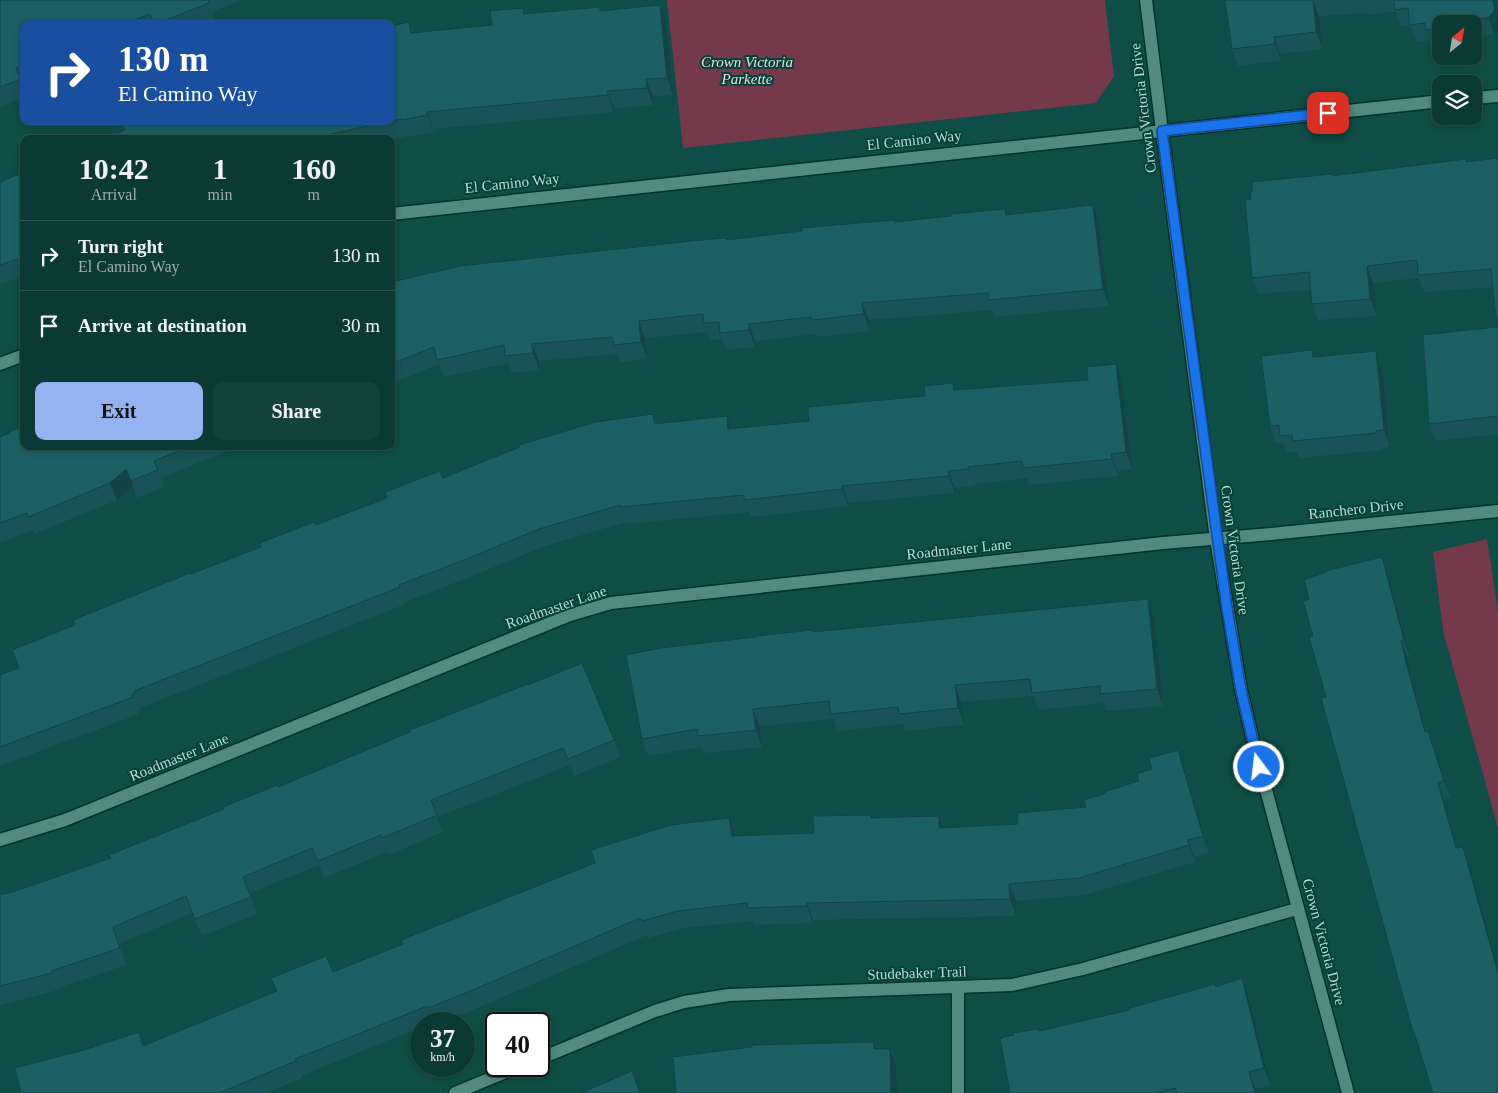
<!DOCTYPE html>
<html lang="en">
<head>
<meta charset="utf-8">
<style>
  body { margin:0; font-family:"Times New Roman",serif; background:#14413c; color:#f1f3f6; height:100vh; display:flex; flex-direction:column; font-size:19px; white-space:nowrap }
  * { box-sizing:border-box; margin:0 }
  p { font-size:16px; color:#9aadac }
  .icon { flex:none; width:28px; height:28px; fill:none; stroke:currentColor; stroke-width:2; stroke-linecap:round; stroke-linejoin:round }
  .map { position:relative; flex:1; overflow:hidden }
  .sheet { position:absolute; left:20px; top:135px; width:375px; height:315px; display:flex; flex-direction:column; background:#0b3a34; border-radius:10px; box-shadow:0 2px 8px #0003,0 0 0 1px #2b544f }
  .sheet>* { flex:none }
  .guide { position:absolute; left:20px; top:20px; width:375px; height:105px; border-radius:10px; box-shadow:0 2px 8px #0003,0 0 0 1px #2b544f; background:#1a4fa0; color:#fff; overflow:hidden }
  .needle { width:32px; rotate:30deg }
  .tools { position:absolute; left:1432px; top:15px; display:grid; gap:10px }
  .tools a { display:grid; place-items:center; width:50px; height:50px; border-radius:10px; background:#0b3a34; box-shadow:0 2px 8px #0003,0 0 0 1px #2b544f; font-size:25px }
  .speed { position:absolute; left:410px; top:1012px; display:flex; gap:10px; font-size:25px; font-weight:700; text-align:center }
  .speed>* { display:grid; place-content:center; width:65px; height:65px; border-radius:50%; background:#0b3a34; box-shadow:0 2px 8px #0003,0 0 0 1px #2b544f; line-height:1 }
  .speed small { font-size:12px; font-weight:400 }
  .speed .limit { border:2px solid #111; border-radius:8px; background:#fff; color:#111 }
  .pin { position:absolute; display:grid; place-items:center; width:42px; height:42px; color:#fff; margin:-21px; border-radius:10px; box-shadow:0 2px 8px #0006 }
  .me { position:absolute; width:55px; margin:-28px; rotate:345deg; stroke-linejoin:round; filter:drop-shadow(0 0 4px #0008) }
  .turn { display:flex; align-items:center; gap:18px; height:105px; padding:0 15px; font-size:22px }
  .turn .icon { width:65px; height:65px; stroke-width:2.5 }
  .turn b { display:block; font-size:35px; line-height:42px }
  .eta { display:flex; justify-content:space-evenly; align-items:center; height:85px; text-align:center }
  .eta b { font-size:30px; font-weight:600; line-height:35px }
  .button { display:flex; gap:10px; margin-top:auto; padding:10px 15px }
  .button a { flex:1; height:58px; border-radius:10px; background:#95b2f1; color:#111; font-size:20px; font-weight:600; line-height:58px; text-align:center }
  .button a+a { background:#14413c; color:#f1f3f6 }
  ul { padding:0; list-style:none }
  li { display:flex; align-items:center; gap:15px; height:70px; padding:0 15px; border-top:1px solid #2b544f }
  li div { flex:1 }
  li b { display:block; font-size:19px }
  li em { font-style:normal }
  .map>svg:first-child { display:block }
  .park { fill:#74394b }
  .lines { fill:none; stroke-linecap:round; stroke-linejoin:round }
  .street-casing { stroke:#01312b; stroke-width:15 }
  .secondary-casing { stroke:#01312b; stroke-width:15 }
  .street { stroke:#518a80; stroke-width:12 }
  .secondary { stroke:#518a80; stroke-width:12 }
  .wall { fill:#195356 }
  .shaded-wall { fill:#144346 }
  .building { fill:#1d6064; stroke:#144346 }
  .route-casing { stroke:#114b97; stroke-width:12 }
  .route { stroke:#1a73e8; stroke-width:9 }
  .labels { text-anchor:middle; stroke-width:4; stroke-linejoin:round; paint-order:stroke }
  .park-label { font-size:15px; font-style:italic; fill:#f1d9de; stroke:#00433b }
  .street-label { font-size:15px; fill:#bedbd5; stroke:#00433b }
</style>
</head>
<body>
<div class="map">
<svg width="1498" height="1093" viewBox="0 0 1498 1093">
  <rect width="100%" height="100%" fill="#0f4e46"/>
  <g class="park">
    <polygon points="667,0 1105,0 1114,76 1096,103 683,148"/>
    <polygon points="1487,539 1498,611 1498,828 1443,631 1433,552"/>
  </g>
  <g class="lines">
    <g class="street-casing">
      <g id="street">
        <polyline points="1474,98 1498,96"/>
        <polyline points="391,214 1441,101"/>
        <polyline points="0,364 24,355"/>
        <polyline points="0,840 65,820 570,615 611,603 1163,543 1271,534 1498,511"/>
        <polyline points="958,988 958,1093"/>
        <polyline points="539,1059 655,1011 684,1002 729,995 1012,985 1083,969 1297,909"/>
        <polyline points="455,1093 520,1066"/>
      </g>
    </g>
    <g class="secondary-casing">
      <polyline id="secondary" points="1146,0 1162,131 1216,539 1241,690 1255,749 1348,1093"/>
    </g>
    <use href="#street" class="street"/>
    <use href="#secondary" class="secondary"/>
  </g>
  <g class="wall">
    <polygon points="0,0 242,0 212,12 215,20 205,24 24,24 24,85 23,85 24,97 0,107"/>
    <polygon points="1225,0 1494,0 1498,12 1494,34 1474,37 1474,24 1441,24 1441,45 1432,46 1429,40 1416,42 1410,25 1401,26 1396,11 1369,15 1368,13 1319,16 1323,49 1280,54 1281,61 1238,66 1232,49"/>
    <polygon points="660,5 666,22 673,95 653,96 653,105 614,108 614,112 433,129 434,132 409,137 408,136 391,139 105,139 124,131 121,122 391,121 409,22 412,33 492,25 523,8 526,14 600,7 601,11"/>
    <polygon points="1498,158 1498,434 1435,441 1429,424 1497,327 1493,287 1424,292 1419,278 1373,283 1377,316 1318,320 1312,304 1311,290 1258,294 1252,278 1251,199 1252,192 1332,174 1332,176 1466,159 1467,162"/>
    <polygon points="24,172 24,276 0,284 0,181 0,182"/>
    <polygon points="1005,209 1007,215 1099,222 1109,306 995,317 992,310 869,320 870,331 818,337 817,334 755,341 755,347 726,350 722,339 710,340 707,332 645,338 648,359 620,362 617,354 539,361 539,370 512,373 508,363 443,377 439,364 391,384 391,281 392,282 727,240 951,216"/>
    <polygon points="1315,357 1382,368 1390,447 1382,448 1382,450 1299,458 1297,452 1287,453 1283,443 1276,443 1270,426"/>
    <polygon points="1116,364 1122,381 1132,469 1117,471 1118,476 1029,485 1027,478 975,484 975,486 955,488 955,493 848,503 848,506 751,517 749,512 626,524 626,522 545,546 470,577 405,602 406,604 140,708 141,711 138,711 139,714 0,766 0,675 19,668 12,650 75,625 191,574 316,525 443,478 653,414 657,423 732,429 809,421 925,396 953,383 956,390 1088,380"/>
    <polygon points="10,433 24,446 250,446 238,451 237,447 161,478 164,487 137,498 133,486 117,500 34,534 33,530 0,543 0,437"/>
    <polygon points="1382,557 1388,574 1410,657 1407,657 1413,683 1427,732 1434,748 1451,798 1444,800 1457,848 1469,864 1419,1049 1413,1032 1326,697 1313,636"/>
    <polygon points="1148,599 1154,616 1163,706 1106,711 1104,703 1038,710 1033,696 961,702 964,725 905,731 903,724 837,731 833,719 760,726 762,747 704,753 702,747 648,756 642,739 814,632"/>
    <polygon points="528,685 614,740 620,757 574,776 570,765 437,817 443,832 388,855 387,852 324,878 319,865 250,893 257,914 202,936 192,913 119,944 126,965 58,988 58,990 0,1005 0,895 16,891 110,858 278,787"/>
    <polygon points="1184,767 1209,853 1194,857 1195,862 1085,895 1016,901 1016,916 813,920 813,923 754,925 752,921 684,928 648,938 647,935 482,1006 437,1024 434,1024 433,1023 430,1024 421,1024 421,1027 301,1076 302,1078 266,1093 21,1093 84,1050 139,1032 144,1046 276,991 271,978 333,972 735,836 814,833 872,818 943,828 1018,824 1086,807 1104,794 1139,781"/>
    <polygon points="1242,978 1248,995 1271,1085 1255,1089 1257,1093 1010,1093 1014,1035 1039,1031 1130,1010 1216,987"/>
  </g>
  <g class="shaded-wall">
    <polygon points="1313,0 1319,16 1323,49 1316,32"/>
    <polygon points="1491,0 1494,0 1498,12 1498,30 1494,34 1488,18"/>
    <polygon points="660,5 666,22 673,95 667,78"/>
    <polygon points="1274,37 1280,54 1281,61 1275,44"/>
    <polygon points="646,79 653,96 653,105 647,88"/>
    <polygon points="607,91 614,108 614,112 608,95"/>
    <polygon points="427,112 433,129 434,132 427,115"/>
    <polygon points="1093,205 1099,222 1109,306 1103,289"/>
    <polygon points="1367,266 1373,283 1377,316 1370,299"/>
    <polygon points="862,303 869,320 870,331 864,314"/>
    <polygon points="639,321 645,338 648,359 641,342"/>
    <polygon points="749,324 755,341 755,347 749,330"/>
    <polygon points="532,344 539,361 539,370 533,353"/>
    <polygon points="1376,351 1382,368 1390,447 1384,430"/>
    <polygon points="1116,364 1122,381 1132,469 1126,452"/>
    <polygon points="727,416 733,433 728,429"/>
    <polygon points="1111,454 1117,471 1118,476 1112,459"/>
    <polygon points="126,469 133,486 117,500 110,483"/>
    <polygon points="948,471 955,488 955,493 949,476"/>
    <polygon points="842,486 848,503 848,506 842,489"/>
    <polygon points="1382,557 1388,574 1410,657 1404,640"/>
    <polygon points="1148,599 1154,616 1163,706 1157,689"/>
    <polygon points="1401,640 1407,657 1413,683 1431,749 1425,732 1407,666"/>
    <polygon points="955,685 961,702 964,725 958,708"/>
    <polygon points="753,709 760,726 762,747 756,730"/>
    <polygon points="1428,731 1434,748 1451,798 1444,781"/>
    <polygon points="1178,750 1184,767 1209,853 1203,836"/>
    <polygon points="1438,783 1444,800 1462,865 1456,848"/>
    <polygon points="939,816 945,833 939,828"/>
    <polygon points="729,818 735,835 738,853 732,836"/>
    <polygon points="1188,840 1194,857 1195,862 1189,845"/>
    <polygon points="1463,847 1469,864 1498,968 1498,973"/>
    <polygon points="1009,884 1016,901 1016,916 1010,899"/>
    <polygon points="807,903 813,920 813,923 807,906"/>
    <polygon points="1242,978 1248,995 1271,1085 1264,1068"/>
    <polygon points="890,1049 896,1066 897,1093 891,1093"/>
    <polygon points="1249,1072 1257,1093 1255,1093"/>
  </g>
  <g class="building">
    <polygon points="0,0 208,0 209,3 156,24 154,24 150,14 124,24 24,24 24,65 16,68 21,79 0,87"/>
    <polygon points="1225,0 1313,0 1316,32 1274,37 1275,44 1232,49"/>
    <polygon points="1394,0 1493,0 1495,10 1488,18 1460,21 1460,24 1441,24 1441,28 1426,30 1425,23 1410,25 1408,8 1395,10"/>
    <polygon points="660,5 667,78 646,79 647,88 607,91 608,95 427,112 427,115 402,120 402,119 391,121 391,26 409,22 411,33 492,25 490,11 523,8 524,14 600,7 600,11"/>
    <polygon points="123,121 390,121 318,137 312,139 105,139 125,130 121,122"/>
    <polygon points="1498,158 1498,416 1429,424 1423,335 1497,327 1491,269 1418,275 1417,260 1367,266 1370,299 1312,304 1309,272 1252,278 1245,200 1251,199 1250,193 1252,192 1252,182 1332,174 1332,176 1466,159 1466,162"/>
    <polygon points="24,172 24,257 0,265 0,181 0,182"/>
    <polygon points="1093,205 1103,289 988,300 988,293 862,303 864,314 812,320 811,317 749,324 749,330 720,333 719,322 704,323 703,314 639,321 641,342 614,345 612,337 532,344 533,353 505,356 504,345 437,360 434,347 391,364 391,281 392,282 460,266 692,241 726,238 727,240 802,231 801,228 895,220 895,222 951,216 951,214 1005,209 1006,215"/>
    <polygon points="1312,350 1313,357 1376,351 1384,430 1376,431 1376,433 1293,441 1292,435 1280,436 1279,425 1270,426 1261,356"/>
    <polygon points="1116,364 1126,452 1111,454 1112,459 1023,468 1022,461 968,467 969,469 948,471 949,476 842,486 842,489 744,500 744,495 620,507 620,505 539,529 464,560 399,585 400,587 134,691 135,694 132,694 133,697 0,747 0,675 19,668 12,650 75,625 73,620 190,573 191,574 261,547 260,543 314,522 316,525 387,498 385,492 440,471 443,478 520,447 519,445 596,422 653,414 655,424 727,416 728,429 809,421 808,407 925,396 924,386 953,383 954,390 1088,380 1087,367"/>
    <polygon points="24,426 24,446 191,446 154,461 158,470 131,481 126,469 110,483 28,517 27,513 0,523 0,437 10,433 9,432"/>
    <polygon points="1382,557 1404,640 1401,640 1407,666 1425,732 1428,731 1444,781 1438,783 1456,848 1463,847 1498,973 1498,1093 1433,1093 1414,1032 1413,1032 1321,698 1326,697 1309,637 1313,636 1303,601 1309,599 1304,580 1326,572 1326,571"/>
    <polygon points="1148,599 1157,689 1100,694 1100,686 1032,693 1030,679 955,685 958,708 899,714 898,707 831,714 829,701 753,709 756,730 698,736 697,729 642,739 626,655 661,648 756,637 756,636 813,630 813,632"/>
    <polygon points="582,663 614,740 568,759 563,748 431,800 437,815 382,838 381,835 318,861 312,848 243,877 251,897 195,919 186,896 113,927 120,948 51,971 52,973 0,986 0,895 16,891 111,858 109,855 224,809 223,807 277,785 278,787 410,732 410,730 528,684 528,685"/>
    <polygon points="1178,750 1203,836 1188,840 1189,845 1079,878 1009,884 1010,899 807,903 807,906 748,908 747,903 678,911 642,921 640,918 475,989 428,1008 427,1006 348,1038 295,1059 296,1061 219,1093 21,1093 15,1068 84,1050 139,1032 143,1046 277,991 271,978 326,956 333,972 403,944 401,940 595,863 591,850 671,825 729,818 732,836 814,833 813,816 871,815 871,818 939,816 939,828 1018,824 1017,813 1086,807 1084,800 1104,794 1107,791 1139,781 1137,774 1152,769 1149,758"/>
    <polygon points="1242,978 1264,1068 1249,1072 1255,1093 1177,1093 1175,1088 1155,1093 1010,1093 1000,1038 1014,1035 1013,1033 1038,1029 1039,1031 1130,1010 1130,1008 1215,984 1216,987"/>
    <polygon points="874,1042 874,1049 890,1049 891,1093 676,1093 673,1057 752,1047 752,1045"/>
    <polygon points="632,1071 640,1093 581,1093"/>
  </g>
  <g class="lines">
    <g class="route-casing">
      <polyline id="route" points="1259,767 1241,690 1227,608 1162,131 1328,113"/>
    </g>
    <use href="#route" class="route"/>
  </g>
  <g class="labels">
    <g class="park-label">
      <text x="747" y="67">Crown Victoria<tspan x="747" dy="17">Parkette</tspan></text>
    </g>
    <g class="street-label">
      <text transform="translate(1143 108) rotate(-97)" y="5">Crown Victoria Drive</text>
      <text transform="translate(914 140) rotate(-6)" y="5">El Camino Way</text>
      <text transform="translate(512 183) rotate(-6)" y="5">El Camino Way</text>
      <text transform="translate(1356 509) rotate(-6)" y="5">Ranchero Drive</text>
      <text transform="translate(959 549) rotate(-6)" y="5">Roadmaster Lane</text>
      <text transform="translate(1235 550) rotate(82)" y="5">Crown Victoria Drive</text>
      <text transform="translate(556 607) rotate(-19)" y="5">Roadmaster Lane</text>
      <text transform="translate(179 757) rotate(-22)" y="5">Roadmaster Lane</text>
      <text transform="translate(1324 942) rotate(75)" y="5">Crown Victoria Drive</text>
      <text transform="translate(917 973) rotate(-2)" y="5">Studebaker Trail</text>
    </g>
  </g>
</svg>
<div class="tools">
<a><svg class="needle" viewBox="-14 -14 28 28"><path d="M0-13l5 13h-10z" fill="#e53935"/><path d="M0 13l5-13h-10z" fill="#9aadac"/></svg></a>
<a><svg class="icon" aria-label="layers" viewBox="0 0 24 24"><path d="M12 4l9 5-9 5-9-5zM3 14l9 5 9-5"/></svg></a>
</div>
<div class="speed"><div>37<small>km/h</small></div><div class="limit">40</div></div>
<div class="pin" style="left:1328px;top:113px;background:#d93025"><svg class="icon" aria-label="arrive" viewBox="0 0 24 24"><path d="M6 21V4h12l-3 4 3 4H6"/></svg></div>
<svg class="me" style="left:1259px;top:767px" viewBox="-20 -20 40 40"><circle r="17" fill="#1a73e8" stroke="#fff" stroke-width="3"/><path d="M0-11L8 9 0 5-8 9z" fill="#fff"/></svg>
<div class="guide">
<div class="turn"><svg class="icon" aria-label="right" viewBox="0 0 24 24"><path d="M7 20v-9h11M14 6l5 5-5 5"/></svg><div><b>130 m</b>El Camino Way</div></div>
</div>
<section class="sheet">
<div class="eta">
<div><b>10:42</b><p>Arrival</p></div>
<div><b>1</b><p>min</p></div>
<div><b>160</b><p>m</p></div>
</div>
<ul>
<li><svg class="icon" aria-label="right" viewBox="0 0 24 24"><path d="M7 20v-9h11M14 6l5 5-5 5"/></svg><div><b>Turn right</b><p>El Camino Way</p></div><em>130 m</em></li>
<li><svg class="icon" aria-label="arrive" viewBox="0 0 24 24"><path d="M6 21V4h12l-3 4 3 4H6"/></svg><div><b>Arrive at destination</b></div><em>30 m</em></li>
</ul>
<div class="button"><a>Exit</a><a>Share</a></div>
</section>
</div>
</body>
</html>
